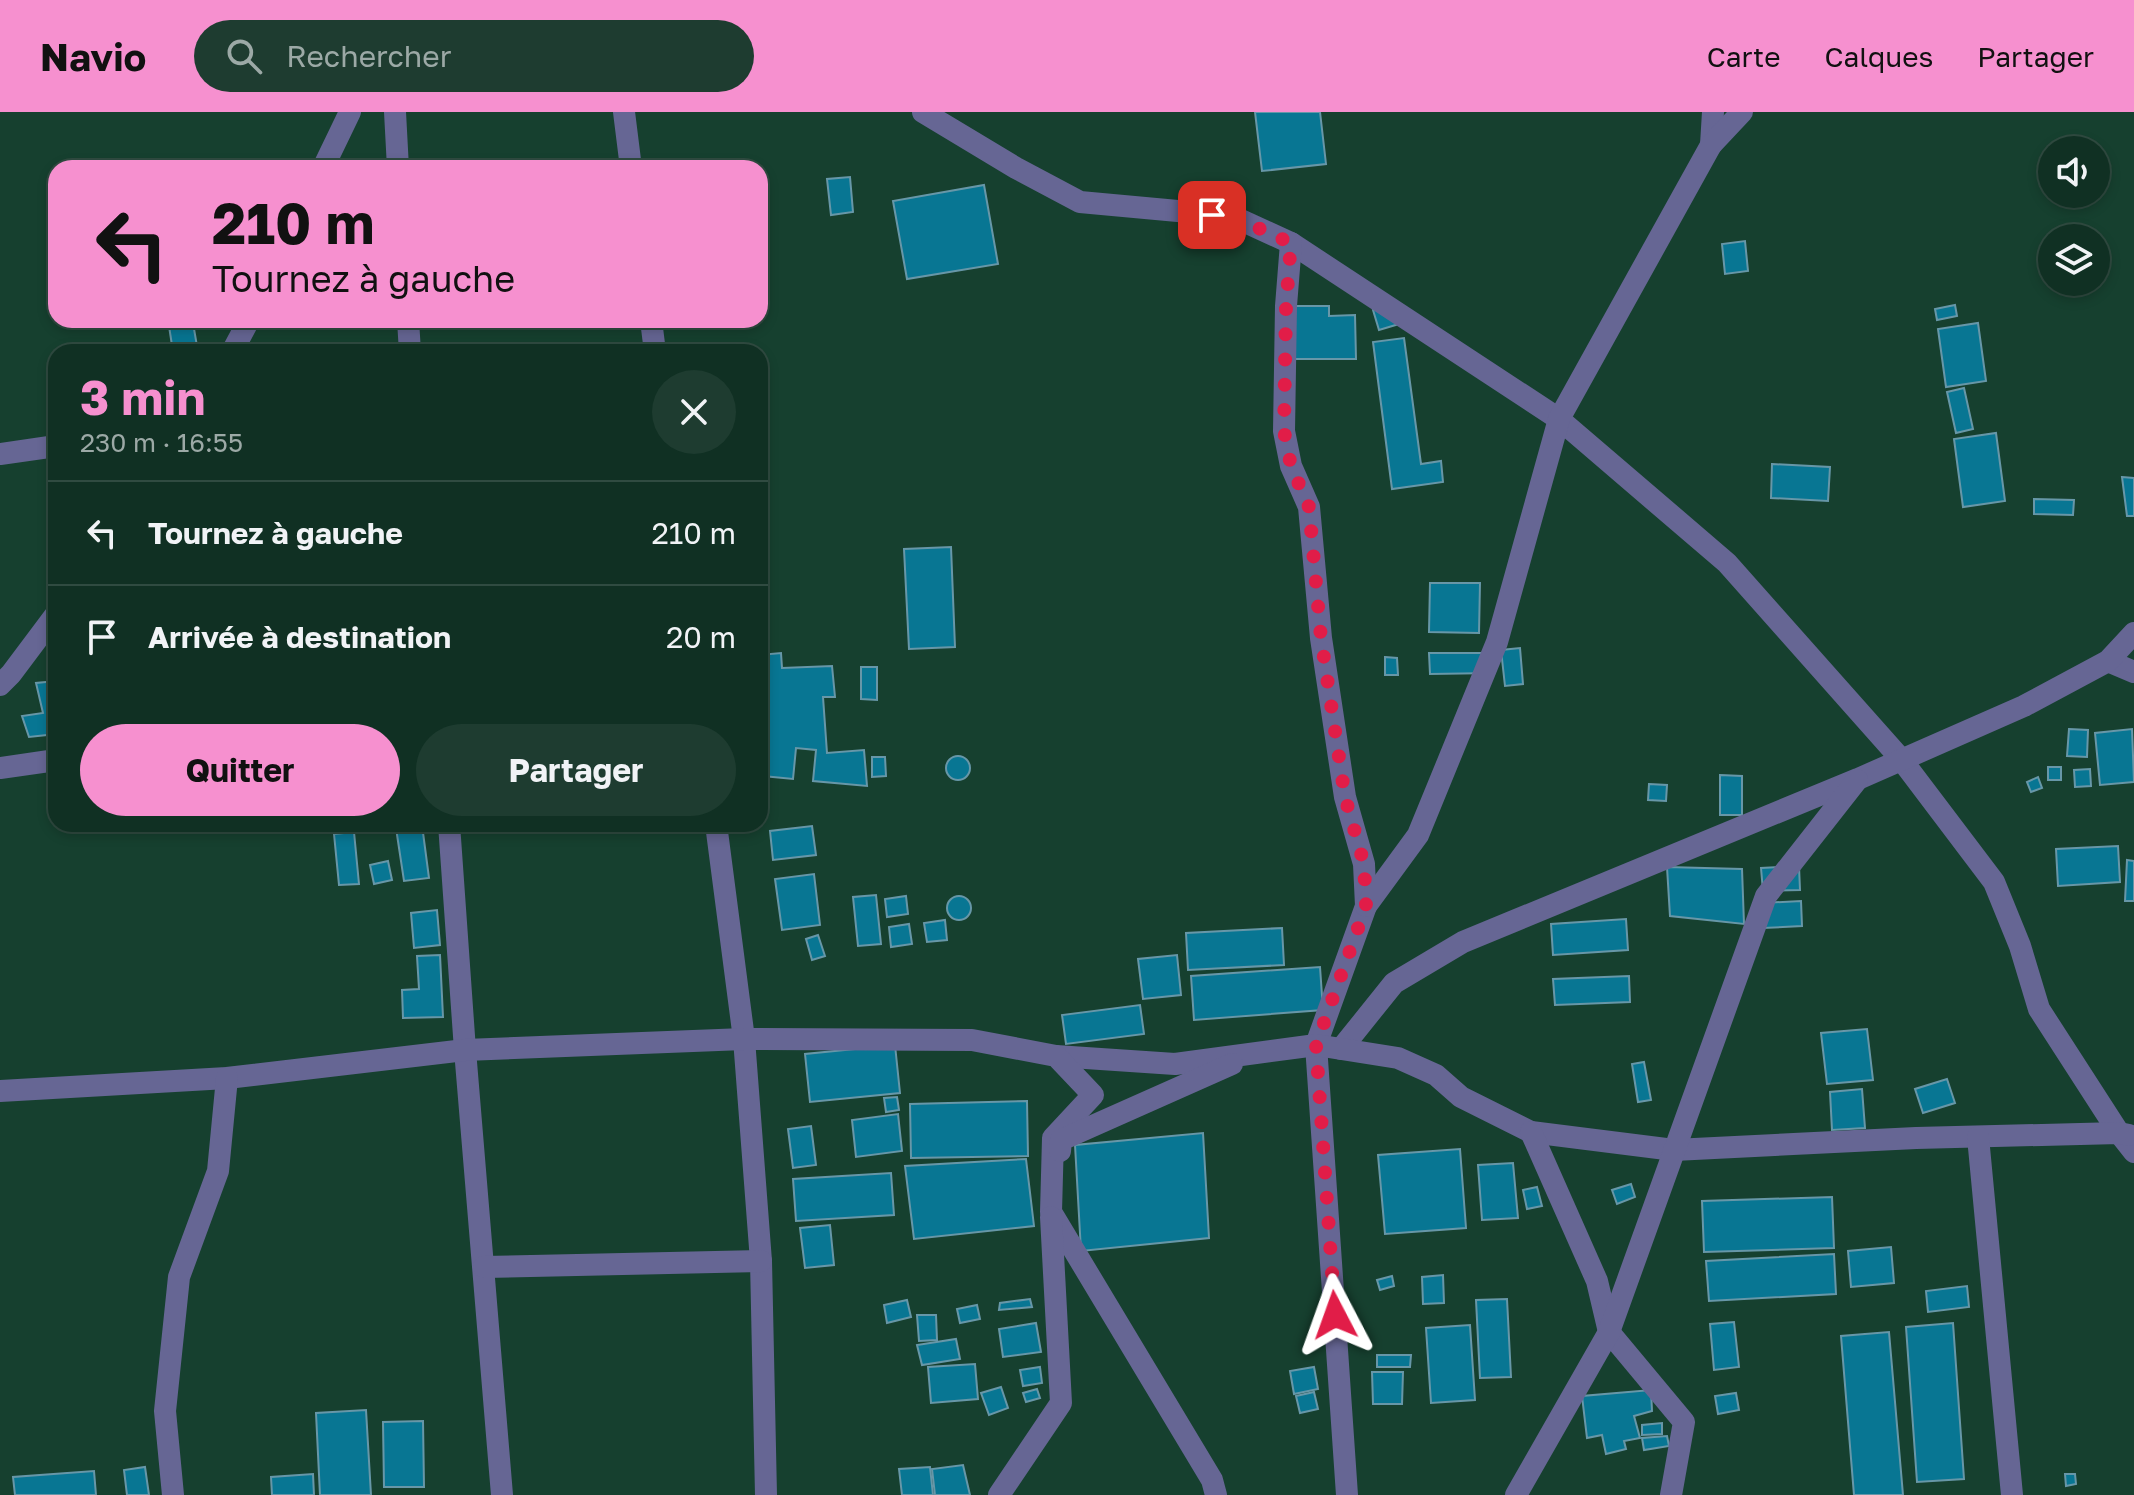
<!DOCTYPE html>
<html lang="fr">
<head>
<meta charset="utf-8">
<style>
  body { margin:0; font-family:"Golos Text",sans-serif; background:#1e3c30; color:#f1f3f6; height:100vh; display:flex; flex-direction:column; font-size:30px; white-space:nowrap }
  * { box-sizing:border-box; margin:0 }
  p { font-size:26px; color:#9ca9a6 }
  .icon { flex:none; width:44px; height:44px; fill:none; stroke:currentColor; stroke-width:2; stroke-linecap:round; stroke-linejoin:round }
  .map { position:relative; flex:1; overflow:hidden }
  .drawer { position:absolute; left:48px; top:232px; width:720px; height:488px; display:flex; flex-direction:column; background:#103023; border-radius:24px; box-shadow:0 4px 12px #0003,0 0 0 2px #304b41 }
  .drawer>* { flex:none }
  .hud { position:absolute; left:48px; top:48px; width:720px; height:168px; border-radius:24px; box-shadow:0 4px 12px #0003,0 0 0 2px #304b41; background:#f690cf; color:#111; overflow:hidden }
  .tools { position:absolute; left:2038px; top:24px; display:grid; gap:16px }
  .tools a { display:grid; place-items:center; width:72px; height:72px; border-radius:50%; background:#103023; box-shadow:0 4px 12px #0003,0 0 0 2px #304b41; font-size:40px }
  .pin { position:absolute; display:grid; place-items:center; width:68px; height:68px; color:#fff; margin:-34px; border-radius:16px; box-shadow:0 4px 12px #0006 }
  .me { position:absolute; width:88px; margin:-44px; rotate:356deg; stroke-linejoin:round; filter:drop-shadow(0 0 6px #0008) }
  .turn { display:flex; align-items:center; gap:28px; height:168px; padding:0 32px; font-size:36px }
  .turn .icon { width:104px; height:104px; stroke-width:2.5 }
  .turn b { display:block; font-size:56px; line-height:68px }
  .round { display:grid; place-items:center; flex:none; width:84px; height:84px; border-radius:42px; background:#1e3c30 }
  .headline { display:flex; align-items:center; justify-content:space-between; height:136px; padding:0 32px }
  h1 { font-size:48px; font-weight:700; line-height:60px; color:#f690cf }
  .cta { display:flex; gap:16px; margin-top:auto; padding:16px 32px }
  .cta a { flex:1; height:92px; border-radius:48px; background:#f690cf; color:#111; font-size:32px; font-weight:700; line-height:92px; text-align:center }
  .cta a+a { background:#1e3c30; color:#f1f3f6 }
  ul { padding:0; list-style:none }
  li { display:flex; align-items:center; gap:24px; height:104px; padding:0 32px; border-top:2px solid #304b41 }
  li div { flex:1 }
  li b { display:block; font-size:30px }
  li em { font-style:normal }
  header { display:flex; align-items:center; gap:48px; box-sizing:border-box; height:112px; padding:0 40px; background:#f690cf; color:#111 }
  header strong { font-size:38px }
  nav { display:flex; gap:44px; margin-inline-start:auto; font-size:28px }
  .search { width:560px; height:72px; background:#1e3c30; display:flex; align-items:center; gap:20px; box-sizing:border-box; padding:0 28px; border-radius:44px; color:#9ca9a6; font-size:30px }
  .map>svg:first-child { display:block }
  .building { fill:#087693; stroke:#6797a8; stroke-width:2 }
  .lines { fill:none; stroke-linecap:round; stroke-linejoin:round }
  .minor { stroke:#666694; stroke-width:22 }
  .route { stroke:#e11d48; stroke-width:14; stroke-dasharray:0 25.2 }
</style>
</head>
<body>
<header>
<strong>Navio</strong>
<div class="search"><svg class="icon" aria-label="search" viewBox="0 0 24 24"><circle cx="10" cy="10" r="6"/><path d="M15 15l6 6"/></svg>Rechercher</div>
<nav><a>Carte</a><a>Calques</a><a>Partager</a></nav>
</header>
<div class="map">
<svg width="2134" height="1383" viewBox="0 0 2134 1383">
  <rect width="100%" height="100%" fill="#16402f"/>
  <g class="building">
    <polygon points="1255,0 1320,0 1326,52 1262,59"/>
    <polygon points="850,65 853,100 831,103 827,67"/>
    <polygon points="984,73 998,152 907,167 893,89"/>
    <polygon points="1745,129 1748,159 1725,162 1722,132"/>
    <polygon points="1393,192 1399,212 1379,218 1373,198"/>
    <polygon points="1955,193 1957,204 1937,208 1935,197"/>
    <polygon points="1285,194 1329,194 1329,204 1355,203 1356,247 1285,247"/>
    <polygon points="193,211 198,240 173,240 169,214"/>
    <polygon points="1978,211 1986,269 1946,275 1938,217"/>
    <polygon points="1404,226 1421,352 1441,349 1443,370 1392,377 1373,230"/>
    <polygon points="1964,276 1973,317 1956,321 1947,280"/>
    <polygon points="1996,321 2005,389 1963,395 1954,327"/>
    <polygon points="1772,352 1830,355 1828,389 1771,386"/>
    <polygon points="2122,365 2134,366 2134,404 2127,404"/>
    <polygon points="2034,387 2074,388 2073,403 2034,402"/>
    <polygon points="951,435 955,535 909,537 904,437"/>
    <polygon points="1430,471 1480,471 1479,521 1429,520"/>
    <polygon points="1520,536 1523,572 1505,574 1501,538"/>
    <polygon points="781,541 782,556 832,554 835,585 823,585 827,641 864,638 867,674 813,669 816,638 796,636 793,667 763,664 760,602 760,543"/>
    <polygon points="1429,541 1493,541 1494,561 1430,562"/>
    <polygon points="1385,545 1397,546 1398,563 1385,563"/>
    <polygon points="861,555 877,555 877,588 861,587"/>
    <polygon points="56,569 56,622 29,625 22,604 43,601 36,571"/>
    <polygon points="2069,617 2088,618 2087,645 2067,644"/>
    <polygon points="2132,617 2134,670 2100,673 2095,621"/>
    <circle cx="958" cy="656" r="12"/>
    <polygon points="872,645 885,645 886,664 872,665"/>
    <rect x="2048" y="655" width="13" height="13"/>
    <polygon points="2090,657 2091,674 2075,675 2074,658"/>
    <polygon points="1720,663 1742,664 1742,703 1720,703"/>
    <polygon points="2038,665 2042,676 2031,680 2027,670"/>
    <polygon points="1649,672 1667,673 1666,689 1648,688"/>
    <polygon points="422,713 429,766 404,769 396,716"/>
    <polygon points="812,714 816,743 773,748 770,719"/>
    <polygon points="354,720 359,772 339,773 334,722"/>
    <polygon points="2118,734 2120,770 2058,774 2056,737"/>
    <polygon points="2127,748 2134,749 2134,789 2125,789"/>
    <polygon points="388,749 392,768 374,772 370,753"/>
    <polygon points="1799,754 1800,778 1763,779 1761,756"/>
    <polygon points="1667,755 1742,757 1744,812 1670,804"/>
    <polygon points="814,762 820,813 782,818 775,767"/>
    <polygon points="876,783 881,832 858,834 853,785"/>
    <circle cx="959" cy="796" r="12"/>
    <polygon points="906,784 908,802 887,805 885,787"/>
    <polygon points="1801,789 1802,814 1763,816 1762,791"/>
    <polygon points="437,798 440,833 414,836 411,801"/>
    <polygon points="1626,807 1628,838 1553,843 1551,812"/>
    <polygon points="945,808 947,828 927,830 924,811"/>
    <polygon points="909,812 912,832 891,835 889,815"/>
    <polygon points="1282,816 1284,853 1188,858 1186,821"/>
    <polygon points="818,823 825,844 812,848 806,827"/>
    <polygon points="440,843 443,905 403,906 402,878 419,877 417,844"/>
    <polygon points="1177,843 1181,883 1143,887 1138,847"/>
    <polygon points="1320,855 1323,898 1194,908 1191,864"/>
    <polygon points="1629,864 1630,890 1555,893 1553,867"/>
    <polygon points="1140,893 1144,922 1066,932 1062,903"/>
    <polygon points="1867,917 1873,968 1827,972 1821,921"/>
    <polygon points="895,933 900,981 810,990 805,942"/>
    <polygon points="1644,950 1651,988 1638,990 1632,952"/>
    <polygon points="1947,967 1955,991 1923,1001 1915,977"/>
    <polygon points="1862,977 1865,1016 1832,1018 1830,980"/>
    <polygon points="897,985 899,998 886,1000 884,986"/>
    <polygon points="1027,989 1028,1044 911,1046 910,992"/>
    <polygon points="898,1002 902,1039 856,1045 852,1008"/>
    <polygon points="811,1014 816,1053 793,1056 788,1017"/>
    <polygon points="1203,1021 1209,1126 1081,1139 1075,1033"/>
    <polygon points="1460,1037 1466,1116 1385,1122 1378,1043"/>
    <polygon points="1026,1047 1034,1114 914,1127 905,1054"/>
    <polygon points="1513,1051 1518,1106 1482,1108 1478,1053"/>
    <polygon points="891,1061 894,1103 796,1109 793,1067"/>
    <polygon points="1631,1072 1635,1085 1617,1092 1612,1078"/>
    <polygon points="1537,1075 1542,1094 1527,1097 1523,1078"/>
    <polygon points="1832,1085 1834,1136 1704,1140 1702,1089"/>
    <polygon points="830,1113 834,1153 805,1156 800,1116"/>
    <polygon points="1891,1135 1894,1171 1851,1175 1848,1139"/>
    <polygon points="1834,1142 1836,1182 1709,1189 1706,1149"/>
    <polygon points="1443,1163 1444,1191 1423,1192 1422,1165"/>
    <polygon points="1392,1164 1394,1174 1380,1178 1377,1168"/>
    <polygon points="1967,1174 1969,1195 1928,1200 1926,1179"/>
    <polygon points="1030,1187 1032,1195 999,1198 1000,1191"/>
    <polygon points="1507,1187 1511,1265 1480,1266 1476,1188"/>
    <polygon points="907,1188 911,1205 887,1211 884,1193"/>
    <polygon points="977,1193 980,1207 960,1211 957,1197"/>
    <polygon points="917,1203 936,1203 937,1228 919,1229"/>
    <polygon points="1734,1210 1739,1255 1714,1258 1710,1212"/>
    <polygon points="1036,1211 1041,1240 1003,1245 999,1217"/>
    <polygon points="1953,1211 1964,1367 1917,1370 1906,1215"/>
    <polygon points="1470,1213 1475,1288 1431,1291 1426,1216"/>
    <polygon points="1889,1220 1903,1383 1854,1383 1841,1224"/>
    <polygon points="956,1227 960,1247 922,1253 917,1233"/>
    <polygon points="1377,1243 1411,1243 1410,1255 1377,1255"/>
    <polygon points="975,1252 978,1287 931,1291 928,1255"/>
    <polygon points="1040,1255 1042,1271 1023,1274 1020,1258"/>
    <polygon points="1314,1255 1318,1277 1294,1282 1290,1259"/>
    <polygon points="1372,1260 1403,1260 1402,1292 1373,1292"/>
    <polygon points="1001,1275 1008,1296 989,1303 981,1281"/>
    <polygon points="1037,1277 1040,1286 1026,1290 1023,1281"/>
    <polygon points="1651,1278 1652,1299 1634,1304 1640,1326 1624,1329 1626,1337 1606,1342 1602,1323 1587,1326 1582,1284"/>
    <polygon points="1314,1280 1318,1297 1300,1301 1296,1284"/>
    <polygon points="1736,1281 1739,1298 1718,1302 1715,1284"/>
    <polygon points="366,1298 371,1383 320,1383 316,1301"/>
    <polygon points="423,1309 424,1375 384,1375 383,1310"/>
    <polygon points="1662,1311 1662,1322 1642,1323 1642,1313"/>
    <polygon points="1667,1324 1669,1334 1644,1338 1642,1326"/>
    <polygon points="963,1353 970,1383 935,1383 932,1357"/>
    <polygon points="145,1355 149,1383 127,1383 124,1358"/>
    <polygon points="930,1355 933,1383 902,1383 899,1357"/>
    <polygon points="94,1359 96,1383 15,1383 13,1365"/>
    <polygon points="313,1362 314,1383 272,1383 271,1365"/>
    <polygon points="2065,1362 2075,1362 2076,1372 2066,1374"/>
  </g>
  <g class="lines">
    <g class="minor">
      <polyline points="395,0 398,56"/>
      <polyline points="624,0 631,56"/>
      <polyline points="923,0 1016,56 1080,90 1232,104 1291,131 1559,307 1727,451 1901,647 1994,770 2020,834 2039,897 2119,1021 2134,1040"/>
      <polyline points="1711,33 1713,0"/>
      <polyline points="323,56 350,0"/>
      <polyline points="1291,131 1286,194 1284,319 1291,354 1309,395 1321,526 1345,685 1364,752 1366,794 1316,933 1347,1383"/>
      <polyline points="408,208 410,240"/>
      <polyline points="651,208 655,240"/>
      <polyline points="232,240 249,208"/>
      <polyline points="0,342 56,334"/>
      <polyline points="2108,549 2134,560"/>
      <polyline points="0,573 11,562 56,502"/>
      <polyline points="0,656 56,648"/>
      <polyline points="449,712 465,938 502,1383"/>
      <polyline points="716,712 744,927 761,1149 766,1383"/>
      <polyline points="1366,794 1418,723 1497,530 1559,307 1711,33 1742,0"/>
      <polyline points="1341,937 1394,871 1463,830 1858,667 2024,594 2108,549 2134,521"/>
      <polyline points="1056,944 1175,952 1316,933 1398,946 1436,963 1461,985 1531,1020 1674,1038 1916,1026 2119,1021 2129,1023"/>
      <polyline points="0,979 227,966 465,938 744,927 972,928 1056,944 1093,983 1053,1026 1051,1100 1212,1368 1216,1383"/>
      <polyline points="1531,1020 1597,1169 1609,1220 1684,1310 1671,1383"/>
      <polyline points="1978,1025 2012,1383"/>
      <polyline points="1060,1039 1061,1028 1232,952"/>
      <polyline points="484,1155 761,1149"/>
      <polyline points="173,1383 165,1299 179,1165 218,1059 227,966"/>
      <polyline points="999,1383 1061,1291 1051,1105"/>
      <polyline points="1516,1383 1609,1220 1766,784 1857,668"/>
    </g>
  </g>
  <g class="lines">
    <polyline class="route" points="1212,103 1232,104 1291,131 1286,194 1284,319 1291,354 1309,395 1321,526 1345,685 1364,752 1366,794 1316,933 1335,1203"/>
  </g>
</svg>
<div class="tools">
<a><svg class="icon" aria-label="sound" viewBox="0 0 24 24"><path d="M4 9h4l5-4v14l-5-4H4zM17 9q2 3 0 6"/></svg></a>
<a><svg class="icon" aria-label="layers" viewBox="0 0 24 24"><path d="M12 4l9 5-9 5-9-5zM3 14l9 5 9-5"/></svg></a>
</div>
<div class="pin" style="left:1212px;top:103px;background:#d93025"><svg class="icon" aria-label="arrive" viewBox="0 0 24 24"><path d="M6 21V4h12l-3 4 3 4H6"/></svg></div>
<svg class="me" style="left:1335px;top:1203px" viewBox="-20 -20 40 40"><path d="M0-17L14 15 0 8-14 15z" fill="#e11d48" stroke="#fff" stroke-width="4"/></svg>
<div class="hud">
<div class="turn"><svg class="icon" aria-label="left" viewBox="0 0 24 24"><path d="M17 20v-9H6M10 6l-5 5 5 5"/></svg><div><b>210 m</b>Tournez à gauche</div></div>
</div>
<section class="drawer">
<div class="headline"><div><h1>3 min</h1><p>230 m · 16:55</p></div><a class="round"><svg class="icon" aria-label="close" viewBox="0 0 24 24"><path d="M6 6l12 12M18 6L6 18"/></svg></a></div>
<ul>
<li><svg class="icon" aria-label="left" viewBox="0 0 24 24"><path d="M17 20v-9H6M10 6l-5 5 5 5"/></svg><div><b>Tournez à gauche</b></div><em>210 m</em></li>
<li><svg class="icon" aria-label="arrive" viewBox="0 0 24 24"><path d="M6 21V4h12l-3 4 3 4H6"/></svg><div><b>Arrivée à destination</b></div><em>20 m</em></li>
</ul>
<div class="cta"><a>Quitter</a><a>Partager</a></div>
</section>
</div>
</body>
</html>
